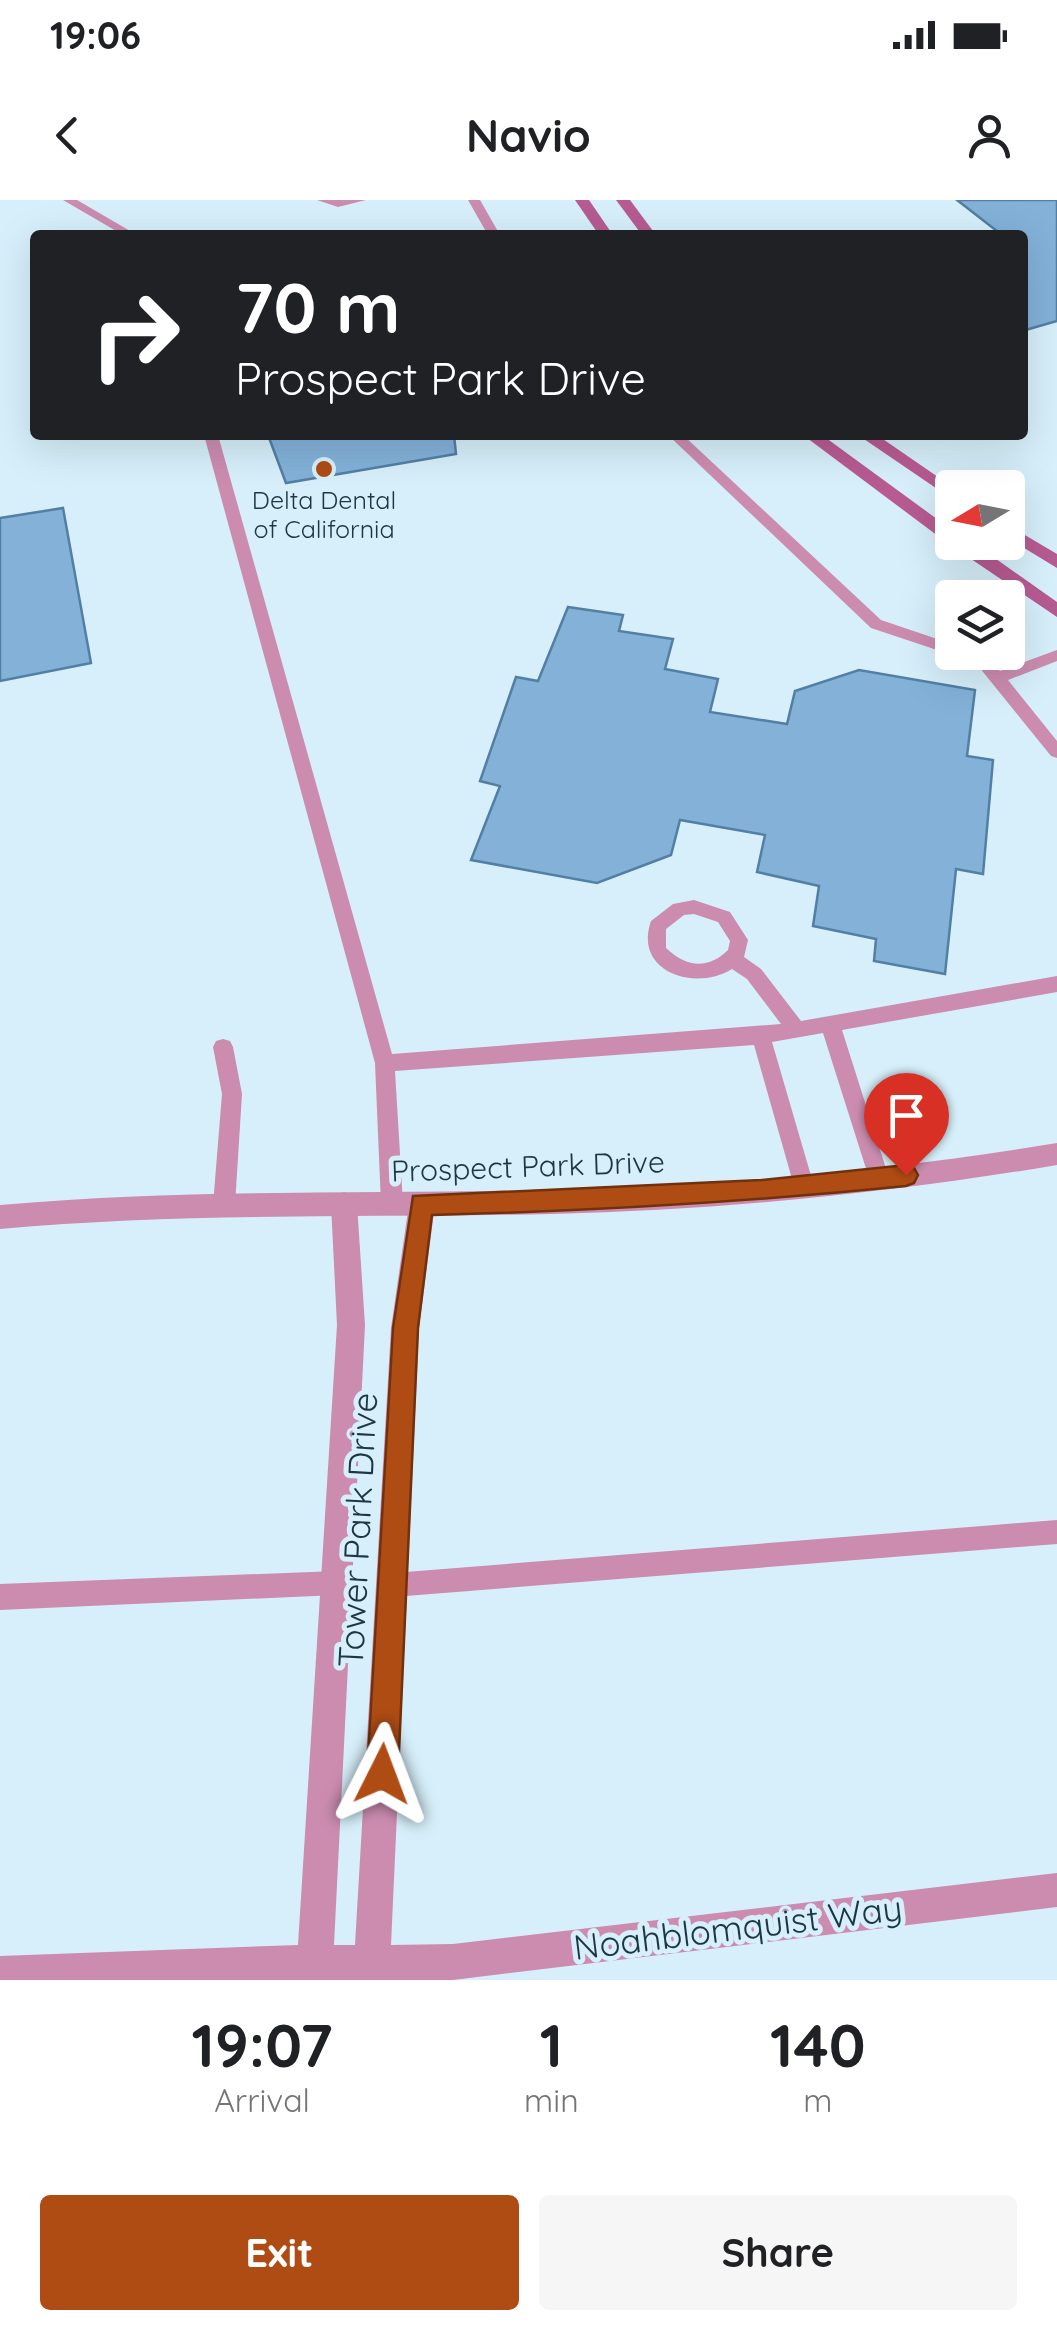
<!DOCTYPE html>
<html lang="en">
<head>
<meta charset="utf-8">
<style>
  body { margin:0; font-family:Quicksand,sans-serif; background:#f6f6f6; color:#202124; height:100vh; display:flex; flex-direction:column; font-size:38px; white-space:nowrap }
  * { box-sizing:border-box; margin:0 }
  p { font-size:32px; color:#757577 }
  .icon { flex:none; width:55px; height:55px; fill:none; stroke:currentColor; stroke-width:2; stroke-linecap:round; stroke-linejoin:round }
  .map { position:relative; height:1780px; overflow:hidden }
  .side { display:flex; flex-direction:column; background:#fff; flex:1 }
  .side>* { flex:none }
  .hud { position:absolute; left:30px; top:30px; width:998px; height:210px; border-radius:10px; box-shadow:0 10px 40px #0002; background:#202124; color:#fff; overflow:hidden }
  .needle { width:65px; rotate:260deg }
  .tools { position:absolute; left:935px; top:270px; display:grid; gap:20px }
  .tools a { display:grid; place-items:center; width:90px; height:90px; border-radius:10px; background:#fff; box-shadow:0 10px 40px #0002; font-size:50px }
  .pin { position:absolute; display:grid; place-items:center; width:85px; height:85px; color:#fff; margin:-102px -42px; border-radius:50% 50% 50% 0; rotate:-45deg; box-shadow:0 0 10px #0007 }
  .pin .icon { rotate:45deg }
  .me { position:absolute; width:110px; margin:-55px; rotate:3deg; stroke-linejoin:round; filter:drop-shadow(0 0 8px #0008) }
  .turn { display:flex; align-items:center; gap:35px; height:210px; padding:0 40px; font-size:45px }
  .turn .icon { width:130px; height:130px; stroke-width:2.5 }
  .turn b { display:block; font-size:70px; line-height:85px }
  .eta { display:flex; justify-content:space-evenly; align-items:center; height:170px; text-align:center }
  .eta b { font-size:60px; font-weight:800; line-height:70px }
  .primary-button { display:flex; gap:20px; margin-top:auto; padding:20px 40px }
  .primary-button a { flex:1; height:115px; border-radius:10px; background:#af4c14; color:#fff; font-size:40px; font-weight:800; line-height:115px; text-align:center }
  .primary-button a+a { background:#f6f6f6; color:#202124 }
  .status { display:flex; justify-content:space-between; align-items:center; height:70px; padding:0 50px; background:#fff; direction:ltr }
  .status svg { height:28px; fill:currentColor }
  header { display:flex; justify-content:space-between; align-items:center; height:130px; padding:0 40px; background:#fff; font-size:45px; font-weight:800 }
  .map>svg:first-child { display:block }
  .building { fill:#83b1d8; stroke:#537fa4; stroke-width:2.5 }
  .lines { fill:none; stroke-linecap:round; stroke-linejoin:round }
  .service { fill:#cb8cb0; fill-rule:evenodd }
  .minor { fill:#cb8cb0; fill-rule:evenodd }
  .tertiary { fill:#cb8cb0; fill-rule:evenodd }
  .secondary { fill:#b75b92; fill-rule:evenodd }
  .route { fill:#af4c14; stroke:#72310d; stroke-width:2.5 }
  .poi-dot { fill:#af4c14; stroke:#d6effa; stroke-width:4 }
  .labels { text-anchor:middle; stroke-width:10; stroke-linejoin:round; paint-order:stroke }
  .far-poi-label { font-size:25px; fill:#1c3742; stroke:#d6effa }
  .street-label { font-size:30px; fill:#1c3742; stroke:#d6effa }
  .near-street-label { font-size:35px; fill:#1c3742; stroke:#d6effa }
</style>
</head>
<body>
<div class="status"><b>19:06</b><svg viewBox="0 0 49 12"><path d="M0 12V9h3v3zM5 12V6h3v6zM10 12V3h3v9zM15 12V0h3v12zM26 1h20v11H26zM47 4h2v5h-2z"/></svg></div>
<header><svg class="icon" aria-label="back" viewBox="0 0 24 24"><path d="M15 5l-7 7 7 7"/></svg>Navio<svg class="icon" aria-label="person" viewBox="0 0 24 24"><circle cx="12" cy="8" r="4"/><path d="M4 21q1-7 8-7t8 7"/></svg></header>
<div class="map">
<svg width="1057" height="1780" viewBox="0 0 1057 1780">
  <rect width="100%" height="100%" fill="#d6effa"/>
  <g class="building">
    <polygon points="957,0 1057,0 1057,121 1022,131 1022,35 1002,35"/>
    <polygon points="268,235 454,235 456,254 286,283"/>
    <polygon points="63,308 91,463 0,481 0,318"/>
    <polygon points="568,407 623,415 619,431 673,439 665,469 718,479 710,512 787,524 795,491 859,470 975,490 967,556 993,560 983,674 956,669 945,774 874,761 876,739 813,726 819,686 757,672 765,635 680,620 671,655 597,683 471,660 500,586 480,581 516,477 538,481"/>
  </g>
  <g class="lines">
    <g class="service">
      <polygon points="63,0 77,0 137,35 123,35"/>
      <polygon points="317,0 366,0 338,7"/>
      <polygon points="468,0 480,0 500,35 488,35"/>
      <path d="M204 235H218L392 854 781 824 747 779 732 769C695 792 633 772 651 721L673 704 694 700 730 712 748 740 744 757 761 769 801 821 1057 776V792L842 830 889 978 886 985 879 987 872 985 869 978 823 833 772 842 814 986 811 993 804 995 797 993 794 986 754 845 395 871 403 1004 399 1011 392 1013 385 1011 381 1004 375 863ZM694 714 718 722 730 741 728 750C708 770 686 767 666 748V729L684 715Z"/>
      <path d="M668 235H683L881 420 952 444V452C979 452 983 450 1000 471L1057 450V461L1008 480 1057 541V558L1051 556 975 462 958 453H946L871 428Z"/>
      <polygon points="223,839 230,841 233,847 242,894 235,1005 231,1012 224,1014 217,1012 213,1005 222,894 213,847 216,841"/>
      <polygon points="1057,1320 1057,1344 393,1397 384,1394 381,1385 384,1376 393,1373"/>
      <polygon points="337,1371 346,1374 349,1383 346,1392 337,1395 0,1410 0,1384"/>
    </g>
    <polygon class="minor" points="344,992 353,996 357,1004 365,1125 334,1745 355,1745 391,1128 409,1004 413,996 422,992 431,996 435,1004 419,1128 391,1745 453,1744 1057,1673 1057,1707 453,1780 0,1780 0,1756 298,1745 337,1125 331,1004 335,996"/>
    <path class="tertiary" d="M1057 943V965C891 993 721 1010 552 1014 368 1018 184 1012 0 1029V1005C184 989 368 994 552 990 721 987 891 970 1057 943Z"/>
    <g class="secondary">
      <polygon points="575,0 589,0 613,35 599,35"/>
      <polygon points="616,0 630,0 656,35 642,35"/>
      <polygon points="803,235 822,235 952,330 952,342 972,342 1057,402 1057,417 946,342"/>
      <polygon points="858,235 877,235 954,288 952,299"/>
      <polygon points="1008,325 1057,354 1057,368 1008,338"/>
    </g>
  </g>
  <path class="route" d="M906 965 914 968 918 975 914 983 906 986C748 1002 591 1011 432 1015L418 1128 398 1574 393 1584 382 1589 372 1584 367 1574 393 1128 413 996 761 980Z"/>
  <circle class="poi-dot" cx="324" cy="269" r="10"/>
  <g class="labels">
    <g class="far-poi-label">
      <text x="324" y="309">Delta Dental<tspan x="324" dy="29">of California</tspan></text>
    </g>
    <g class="street-label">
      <text transform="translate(528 967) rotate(-2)" y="10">Prospect Park Drive</text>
    </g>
    <g class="near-street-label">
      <text transform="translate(358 1330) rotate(-87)" y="12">Tower Park Drive</text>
      <text transform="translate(738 1728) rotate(-7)" y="12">Noahblomquist Way</text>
    </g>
  </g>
</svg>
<div class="tools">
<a><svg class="needle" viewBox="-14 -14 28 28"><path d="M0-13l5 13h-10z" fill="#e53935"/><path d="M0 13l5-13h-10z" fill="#757577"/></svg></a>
<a><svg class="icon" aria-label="layers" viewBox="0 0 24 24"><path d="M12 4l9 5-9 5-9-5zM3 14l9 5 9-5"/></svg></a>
</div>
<div class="pin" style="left:906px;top:975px;background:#d93025"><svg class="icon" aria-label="arrive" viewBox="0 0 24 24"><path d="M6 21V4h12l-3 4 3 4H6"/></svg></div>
<svg class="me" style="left:382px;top:1574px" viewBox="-20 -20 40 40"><path d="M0-17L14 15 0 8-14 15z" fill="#af4c14" stroke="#fff" stroke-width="4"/></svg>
<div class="hud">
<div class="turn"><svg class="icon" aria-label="right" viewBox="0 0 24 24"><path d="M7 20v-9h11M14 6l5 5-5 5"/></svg><div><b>70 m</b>Prospect Park Drive</div></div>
</div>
</div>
<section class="side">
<div class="eta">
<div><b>19:07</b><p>Arrival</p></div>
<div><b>1</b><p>min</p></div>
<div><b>140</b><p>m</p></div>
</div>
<div class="primary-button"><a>Exit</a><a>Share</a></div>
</section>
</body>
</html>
